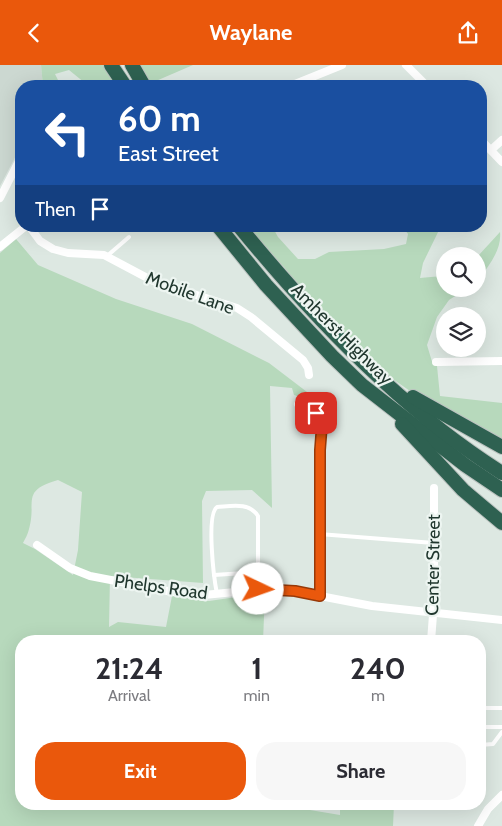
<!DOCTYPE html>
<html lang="en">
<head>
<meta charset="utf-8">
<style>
  body { margin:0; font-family:Cabin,sans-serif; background:#f7f7f7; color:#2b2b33; height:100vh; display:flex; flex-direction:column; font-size:19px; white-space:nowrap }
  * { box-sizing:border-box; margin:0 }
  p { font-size:16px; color:#7c7c81 }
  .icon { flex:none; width:28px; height:28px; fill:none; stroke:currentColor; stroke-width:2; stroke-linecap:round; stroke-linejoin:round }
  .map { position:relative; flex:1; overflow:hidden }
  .sheet { position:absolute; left:15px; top:570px; width:471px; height:175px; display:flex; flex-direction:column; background:#fff; border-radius:20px; box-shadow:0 5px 20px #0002 }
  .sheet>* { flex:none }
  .banner { position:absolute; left:15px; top:15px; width:472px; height:152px; border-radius:20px; box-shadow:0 5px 20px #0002; background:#1a4fa0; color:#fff; overflow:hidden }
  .tools { position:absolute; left:436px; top:182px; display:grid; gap:10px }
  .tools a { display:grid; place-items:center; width:50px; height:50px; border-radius:50%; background:#fff; box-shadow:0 5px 20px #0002; font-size:25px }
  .pin { position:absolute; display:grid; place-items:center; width:42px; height:42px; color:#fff; margin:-21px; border-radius:10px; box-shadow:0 2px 8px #0006 }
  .me { position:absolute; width:55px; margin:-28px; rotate:93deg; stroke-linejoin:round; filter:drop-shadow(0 0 4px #0008) }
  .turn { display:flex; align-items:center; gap:18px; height:105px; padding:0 20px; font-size:22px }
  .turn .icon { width:65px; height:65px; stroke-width:2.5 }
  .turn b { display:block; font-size:35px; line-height:42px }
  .then { display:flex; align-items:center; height:48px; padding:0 20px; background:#0003; gap:10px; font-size:19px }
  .eta { display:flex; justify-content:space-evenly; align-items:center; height:85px; text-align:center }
  .eta b { font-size:30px; font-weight:700; line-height:35px }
  .cta { display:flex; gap:10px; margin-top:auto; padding:10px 20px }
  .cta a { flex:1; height:58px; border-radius:20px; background:#ea580c; color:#fff; font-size:20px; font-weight:700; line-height:58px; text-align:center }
  .cta a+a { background:#f7f7f7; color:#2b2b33 }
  header { display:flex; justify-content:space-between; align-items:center; height:65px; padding:0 20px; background:#ea580c; color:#fff; font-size:22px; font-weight:700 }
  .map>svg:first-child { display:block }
  .built { fill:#ccd8d1 }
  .green { fill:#b7d9bc; fill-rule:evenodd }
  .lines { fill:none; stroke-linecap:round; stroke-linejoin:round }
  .motorway-casing { stroke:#bcc3c0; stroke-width:16 }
  .service { stroke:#fff; stroke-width:4 }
  .minor { stroke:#fff; stroke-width:8 }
  .motorway { stroke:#2e6151; stroke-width:14 }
  .route-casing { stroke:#983908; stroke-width:12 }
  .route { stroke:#ea580c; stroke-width:9 }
  .labels { text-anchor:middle; stroke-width:4.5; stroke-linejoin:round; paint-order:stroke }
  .street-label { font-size:18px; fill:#20372e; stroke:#edf5f1 }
</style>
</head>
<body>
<header><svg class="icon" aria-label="back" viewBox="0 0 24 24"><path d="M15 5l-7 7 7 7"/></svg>Waylane<svg class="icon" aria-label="share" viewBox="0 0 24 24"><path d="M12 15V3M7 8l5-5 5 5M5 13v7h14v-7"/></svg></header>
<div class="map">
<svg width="502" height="761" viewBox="0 0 502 761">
  <rect width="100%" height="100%" fill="#dde8e2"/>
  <polygon class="built" points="0,0 41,0 43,21 21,21 21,81 0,121"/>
  <g class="green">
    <polygon points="41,0 104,0 115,21 86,21 85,18 69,5 55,9 61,21 43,21"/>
    <polygon points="137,0 193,0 149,19"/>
    <polygon points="245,161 272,161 278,172 298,194 315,194 329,187 384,184 406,179 408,169 402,161 441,161 423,198 420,213 442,211 445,208 445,224 466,224 449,235 437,252 427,280 433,300 437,301 440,331 502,338 502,375 410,326 380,305 312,239 284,202"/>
    <path d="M500 167C502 185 488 202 478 215V191Z"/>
    <path d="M16 174 38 200 116 234 192 259 269 298 311 330 306 334 294 330 292 323 270 321 272 443 252 425 206 426 202 436 203 518 110 511 109 562 118 557 166 562 172 531 209 536 265 528 263 576H21V739H228V742L274 739 340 750V739H394L393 761H0V188ZM58 415 82 427 78 485 73 510 35 484 23 478C25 474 28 469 29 464 37 436 20 426 58 415Z"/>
  </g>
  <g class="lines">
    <g class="motorway-casing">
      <g id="motorway">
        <polyline points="111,0 125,21"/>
        <polyline points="132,0 144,21"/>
        <polyline points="218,161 266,220 332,291 362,320 465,400 502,425"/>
        <path d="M239 161C313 252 402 345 502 408"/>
        <polyline points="413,332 502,382"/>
        <polyline points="402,359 463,425 502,458"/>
      </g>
    </g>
    <g class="service">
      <polyline points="172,161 172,162"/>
      <polyline points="107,191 129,172"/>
      <polyline points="319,469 434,478"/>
      <polyline points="214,510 258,507"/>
      <path d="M217 529C214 514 206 450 217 442 232 441 249 437 258 451V524"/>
      <polyline points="480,643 502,643"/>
      <polyline points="480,662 502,662"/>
      <polyline points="480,680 493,679 502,667"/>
    </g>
    <g class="minor">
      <polyline points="406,0 427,21"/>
      <polyline points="290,21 342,0"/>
      <polyline points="481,75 502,97"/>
      <polyline points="491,85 502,75"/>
      <polyline points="0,133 21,92"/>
      <polyline points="29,161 40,176 53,184 68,188 104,190 153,216 237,243 251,252 303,295 308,303 309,310"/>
      <polyline points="0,182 26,161"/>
      <polyline points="436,297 502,296"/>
      <polyline points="298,339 316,348 322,359 320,385 320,531"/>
      <polyline points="37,480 70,503 90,511 173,527 204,530 267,524 320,531 372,541 502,555"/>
      <polyline points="431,576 434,537 434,423"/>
      <polyline points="478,761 488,744 502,730"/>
    </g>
    <use href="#motorway" class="motorway"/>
  </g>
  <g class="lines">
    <g class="route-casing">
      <polyline id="route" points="258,524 295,526 320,531 320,385 322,359 316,348"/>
    </g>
    <use href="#route" class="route"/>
  </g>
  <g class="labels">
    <g class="street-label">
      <text transform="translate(190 228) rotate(20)" y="6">Mobile Lane</text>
      <text transform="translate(342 269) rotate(45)" y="6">Amherst Highway</text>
      <text transform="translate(433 500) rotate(-89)" y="6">Center Street</text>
      <text transform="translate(161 522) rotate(8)" y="6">Phelps Road</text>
    </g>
  </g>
</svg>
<div class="tools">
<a><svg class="icon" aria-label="search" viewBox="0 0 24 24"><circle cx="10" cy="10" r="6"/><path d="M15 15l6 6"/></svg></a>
<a><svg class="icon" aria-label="layers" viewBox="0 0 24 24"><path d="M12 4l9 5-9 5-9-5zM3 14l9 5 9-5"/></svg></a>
</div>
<div class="pin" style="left:316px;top:348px;background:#d93025"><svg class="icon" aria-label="arrive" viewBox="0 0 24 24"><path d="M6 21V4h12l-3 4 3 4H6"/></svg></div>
<svg class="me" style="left:258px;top:524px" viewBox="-20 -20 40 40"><circle r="19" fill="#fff"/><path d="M0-13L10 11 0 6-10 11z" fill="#ea580c"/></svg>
<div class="banner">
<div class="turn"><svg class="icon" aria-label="left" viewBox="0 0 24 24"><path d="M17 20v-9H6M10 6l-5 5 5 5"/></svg><div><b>60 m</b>East Street</div></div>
<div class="then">Then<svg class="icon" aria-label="arrive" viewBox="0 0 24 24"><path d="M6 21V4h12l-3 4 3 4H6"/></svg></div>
</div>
<section class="sheet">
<div class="eta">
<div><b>21:24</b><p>Arrival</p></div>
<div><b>1</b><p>min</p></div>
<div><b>240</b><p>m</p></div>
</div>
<div class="cta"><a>Exit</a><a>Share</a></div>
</section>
</div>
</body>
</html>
